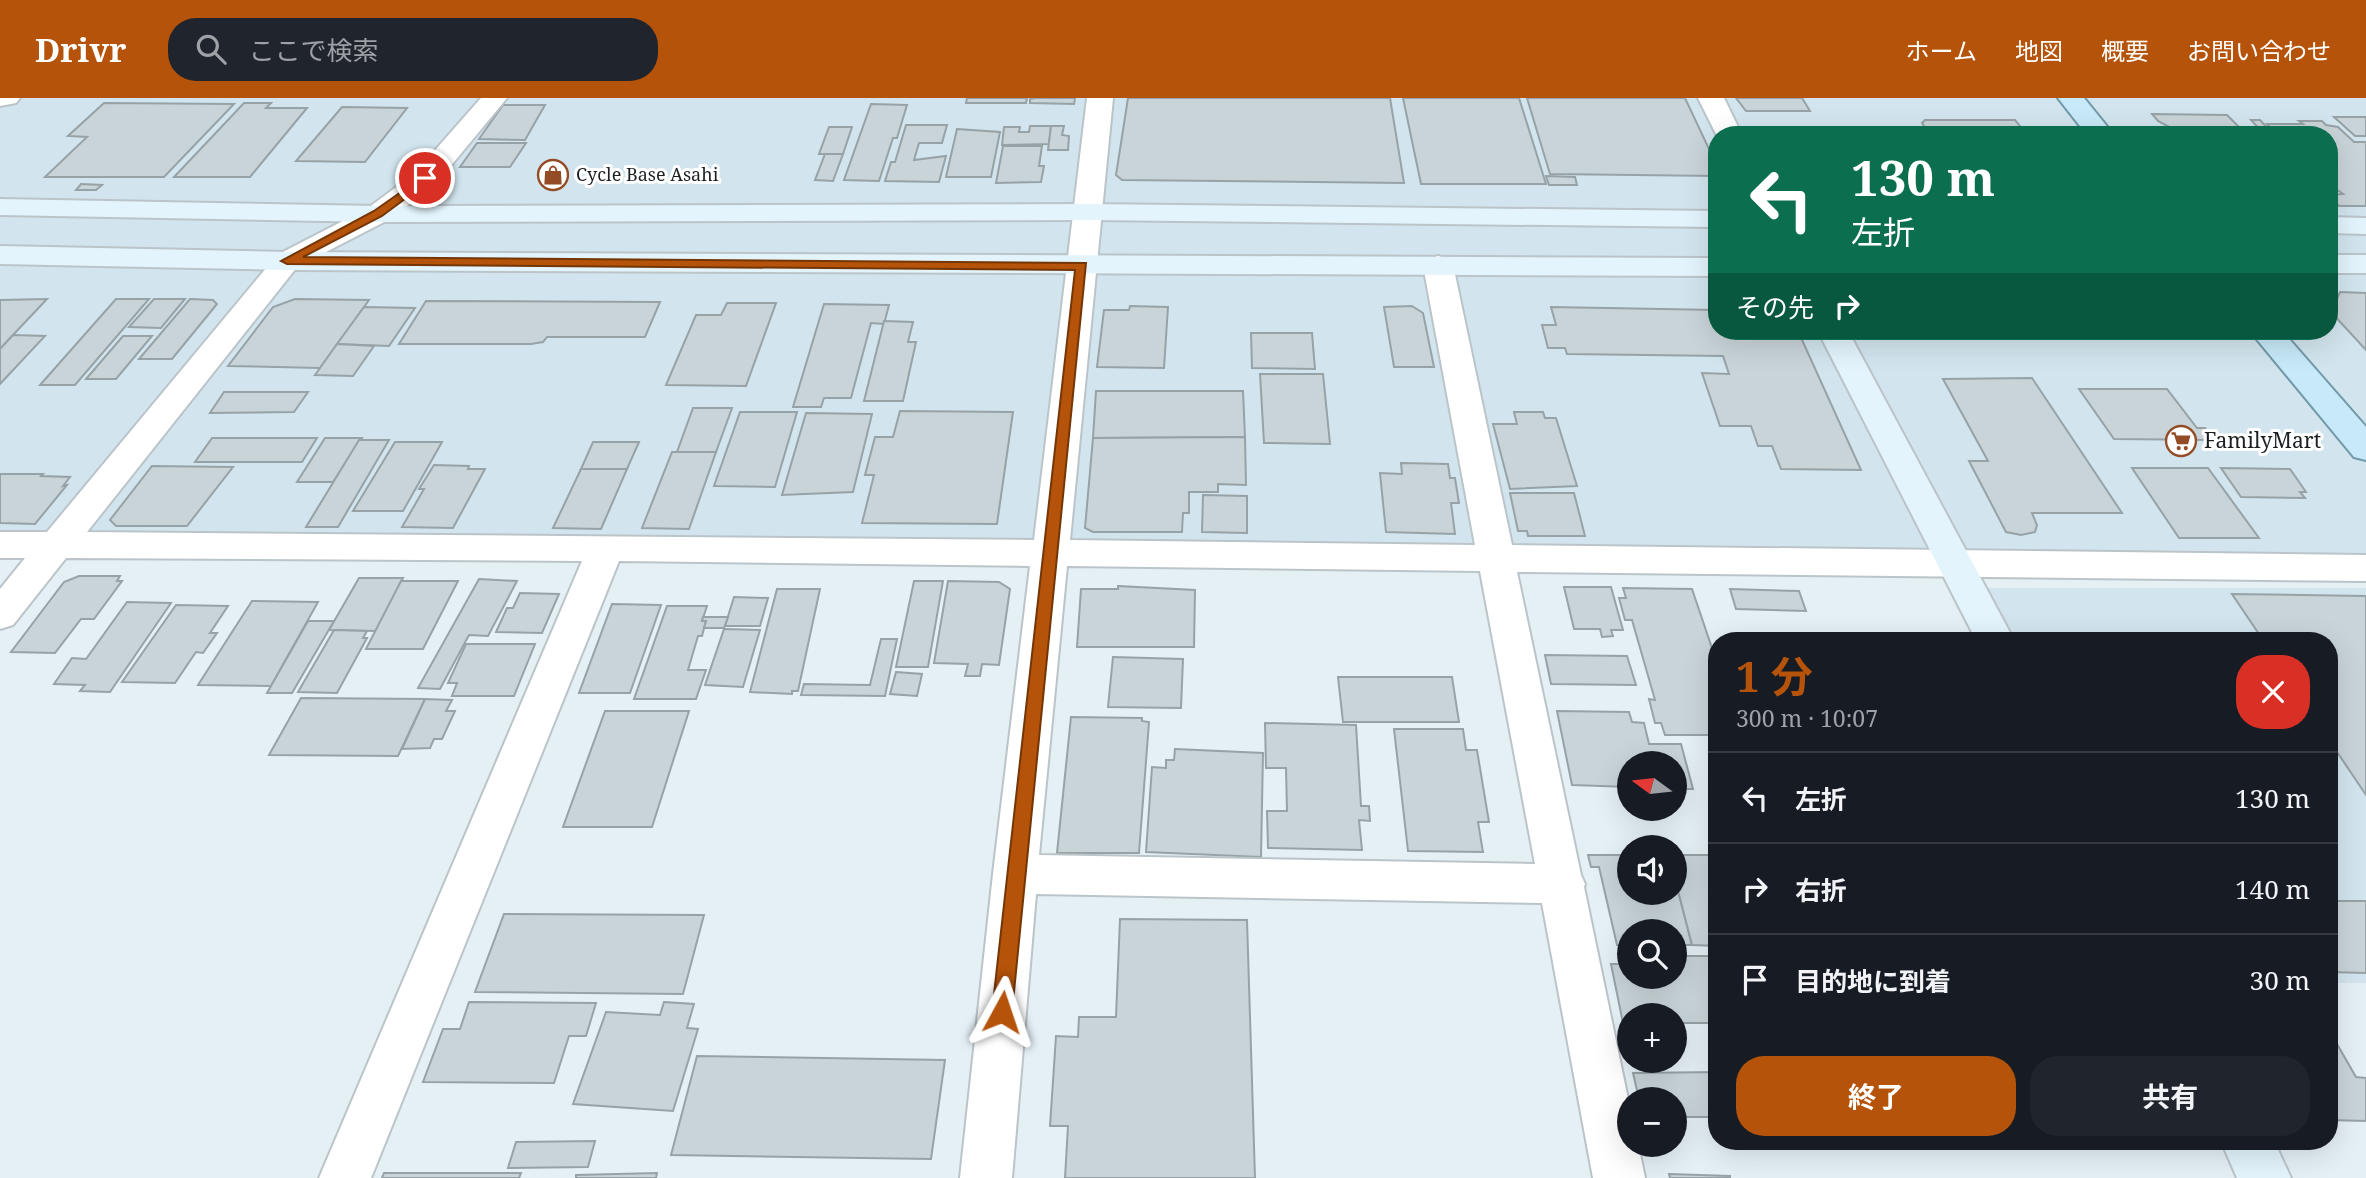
<!DOCTYPE html>
<html lang="ja">
<head>
<meta charset="utf-8">
<style>
  body { margin:0; font-family:"Noto Serif","Noto Sans JP",serif; background:#20242c; color:#f1f3f6; height:100vh; display:flex; flex-direction:column; font-size:26px; white-space:nowrap }
  * { box-sizing:border-box; margin:0 }
  p { font-size:23px; color:#9ea1a6 }
  .icon { flex:none; width:38px; height:38px; fill:none; stroke:currentColor; stroke-width:2; stroke-linecap:round; stroke-linejoin:round }
  .map { position:relative; flex:1; overflow:hidden }
  .sheet { position:absolute; left:1708px; top:534px; width:630px; height:518px; display:flex; flex-direction:column; background:#171b24; border-radius:28px; box-shadow:0 7px 28px #0002 }
  .sheet>* { flex:none }
  .guide { position:absolute; left:1708px; top:28px; width:630px; height:214px; border-radius:28px; box-shadow:0 7px 28px #0002; background:#0b6e4f; color:#fff; overflow:hidden }
  .needle { width:46px; rotate:285deg }
  .tools { position:absolute; left:1617px; top:653px; display:grid; gap:14px }
  .tools a { display:grid; place-items:center; width:70px; height:70px; border-radius:50%; background:#171b24; box-shadow:0 7px 28px #0002; font-size:35px }
  .pin { position:absolute; display:grid; place-items:center; width:60px; height:60px; color:#fff; margin:-30px; border:4px solid #fff; border-radius:50%; box-shadow:0 2px 7px #0007 }
  .me { position:absolute; width:77px; margin:-38px; rotate:5deg; stroke-linejoin:round; filter:drop-shadow(0 0 5px #0008) }
  .turn { display:flex; align-items:center; gap:24px; height:147px; padding:0 28px; font-size:32px }
  .turn .icon { width:91px; height:91px; stroke-width:2.5 }
  .turn b { display:block; font-size:49px; line-height:60px }
  .then { display:flex; align-items:center; height:66px; padding:0 28px; background:#0003; gap:14px; font-size:26px }
  .round { display:grid; place-items:center; flex:none; width:74px; height:74px; border-radius:28px; background:#20242c }
  .head { display:flex; align-items:center; justify-content:space-between; height:119px; padding:0 28px }
  h1 { font-size:42px; font-weight:700; line-height:52px; color:#b45309 }
  .button { display:flex; gap:14px; margin-top:auto; padding:14px 28px }
  .button a { flex:1; height:80px; border-radius:28px; background:#b45309; color:#fff; font-size:28px; font-weight:700; line-height:80px; text-align:center }
  .button a+a { background:#20242c; color:#f1f3f6 }
  ul { padding:0; list-style:none }
  li { display:flex; align-items:center; gap:21px; height:91px; padding:0 28px; border-top:2px solid #363941 }
  li div { flex:1 }
  li b { display:block; font-size:26px }
  li em { font-style:normal }
  header { display:flex; align-items:center; gap:42px; box-sizing:border-box; height:98px; padding:0 35px; background:#b45309; color:#fff }
  header strong { font-size:33px }
  nav { display:flex; gap:38px; margin-inline-start:auto; font-size:24px }
  .search { width:490px; height:63px; background:#20242c; display:flex; align-items:center; gap:18px; box-sizing:border-box; padding:0 24px; border-radius:28px; color:#9ea1a6; font-size:26px }
  .map>svg:first-child { display:block }
  .built { fill:#d2e5ee; fill-rule:evenodd }
  .building { fill:#c9d4d9; stroke:#97a2a6; stroke-width:2 }
  .lines { fill:none; stroke-linecap:round; stroke-linejoin:round }
  .street-casing { stroke:#bac4c9; stroke-width:4 }
  .secondary-casing { stroke:#bac4c9; stroke-width:4 }
  .primary-casing { stroke:#739aaa; stroke-width:4 }
  .street { fill:#fff; fill-rule:evenodd }
  .secondary { fill:#e3f4fc; fill-rule:evenodd }
  .primary { fill:#c7e9f8; fill-rule:evenodd }
  .route { fill:#b45309; stroke:#753606; stroke-width:2 }
  .labels { text-anchor:middle; stroke-width:6; stroke-linejoin:round; paint-order:stroke }
  .far-poi-label { font-size:18px; fill:#1d2022; stroke:#fff; text-anchor:start }
  .poi-label { font-size:21px; fill:#1d2022; stroke:#fff; text-anchor:start }
</style>
</head>
<body>
<header>
<strong>Drivr</strong>
<div class="search"><svg class="icon" aria-label="search" viewBox="0 0 24 24"><circle cx="10" cy="10" r="6"/><path d="M15 15l6 6"/></svg>ここで検索</div>
<nav><a>ホーム</a><a>地図</a><a>概要</a><a>お問い合わせ</a></nav>
</header>
<div class="map">
<svg width="2366" height="1080" viewBox="0 0 2366 1080">
  <rect width="100%" height="100%" fill="#e5f0f5"/>
  <g class="built">
    <path d="M0 0H2366V467L0 450ZM1717 37H2329V233H1717Z"/>
    <polygon points="1978,490 2366,490 2366,885 2329,885 2329,542 2005,542"/>
  </g>
  <g class="building">
    <polygon points="967,0 1027,0 1026,5 966,5"/>
    <polygon points="1075,0 1074,6 1030,5 1030,1 1035,0"/>
    <polygon points="1128,0 1390,0 1404,85 1122,82 1116,77"/>
    <polygon points="1403,0 1519,0 1546,86 1421,86"/>
    <polygon points="1527,0 1685,0 1717,68 1717,78 1550,76"/>
    <polygon points="1736,0 1802,0 1810,13 1746,13"/>
    <polygon points="104,5 234,6 164,79 45,79 87,39 68,38"/>
    <polygon points="244,5 271,5 266,10 307,10 250,79 174,79"/>
    <polygon points="871,6 907,7 897,40 893,40 879,83 844,82"/>
    <polygon points="503,7 545,7 525,42 479,41"/>
    <polygon points="342,9 407,10 365,64 296,63"/>
    <polygon points="2152,16 2227,17 2247,37 2184,37 2158,23"/>
    <polygon points="2334,19 2366,19 2366,38 2355,38"/>
    <polygon points="1925,22 2015,22 2027,37 1930,37 1922,25"/>
    <polygon points="2251,22 2260,22 2274,37 2265,37"/>
    <polygon points="2299,23 2322,23 2326,27 2338,29 2354,44 2366,44 2366,108 2339,108 2329,97 2343,96 2329,86 2329,37 2277,37 2267,26 2303,26"/>
    <polygon points="906,27 947,27 942,45 919,45 914,62 946,58 939,84 885,83 891,64 895,64"/>
    <polygon points="1030,28 1051,28 1049,46 1002,47 1004,29 1020,29 1019,34 1029,34"/>
    <polygon points="1051,28 1064,28 1062,37 1069,38 1068,52 1048,52"/>
    <polygon points="829,29 852,29 843,56 819,56"/>
    <polygon points="957,31 1000,34 991,79 946,79"/>
    <polygon points="477,45 526,45 510,69 460,69"/>
    <polygon points="1003,48 1042,48 1039,68 1044,68 1041,84 996,85"/>
    <polygon points="825,56 843,56 833,83 815,82"/>
    <polygon points="1546,78 1575,79 1577,87 1549,87"/>
    <polygon points="81,86 102,87 96,92 76,92"/>
    <polygon points="2340,194 2366,195 2366,252 2331,214"/>
    <polygon points="47,201 13,237 0,251 0,202"/>
    <polygon points="116,201 149,201 75,287 40,287"/>
    <polygon points="154,201 185,201 161,230 129,229"/>
    <polygon points="190,201 213,202 217,206 172,261 139,261"/>
    <polygon points="295,201 369,202 320,270 228,268 273,209"/>
    <polygon points="426,203 660,204 645,239 547,239 543,244 531,246 399,246"/>
    <polygon points="727,205 776,205 746,288 666,287 696,217 721,217"/>
    <polygon points="824,206 889,207 884,226 871,225 851,300 824,300 821,309 793,309"/>
    <polygon points="1130,208 1168,209 1164,270 1097,269 1104,212 1129,212"/>
    <polygon points="1412,208 1423,215 1434,269 1394,269 1384,209"/>
    <polygon points="364,209 415,210 389,248 337,246"/>
    <polygon points="1551,209 1717,212 1717,233 1798,233 1861,372 1781,371 1772,348 1758,348 1751,328 1720,328 1702,275 1729,276 1723,258 1567,256 1565,250 1548,250 1542,227 1556,227"/>
    <polygon points="884,223 913,224 908,244 916,244 903,303 864,303"/>
    <polygon points="1251,235 1312,235 1315,271 1252,270"/>
    <polygon points="13,237 45,238 0,286 0,251"/>
    <polygon points="123,238 152,238 116,281 86,281"/>
    <polygon points="337,246 374,248 353,278 315,277"/>
    <polygon points="1260,276 1323,276 1330,346 1264,345"/>
    <polygon points="2032,280 2122,415 2032,415 2037,427 2035,434 2021,437 2006,434 1969,363 1988,363 1943,281"/>
    <polygon points="2079,291 2167,291 2197,330 2205,330 2214,342 2114,341"/>
    <polygon points="1096,293 1243,293 1245,339 1093,340"/>
    <polygon points="224,294 308,294 294,314 210,315"/>
    <polygon points="693,310 732,310 716,354 677,354"/>
    <polygon points="900,313 1013,314 997,426 862,425 874,377 865,377 875,339 893,339"/>
    <polygon points="740,314 797,314 775,389 714,388"/>
    <polygon points="1514,314 1543,314 1545,320 1556,320 1577,388 1510,391 1493,326 1517,326"/>
    <polygon points="806,315 872,316 853,394 782,397"/>
    <polygon points="1245,339 1246,387 1218,386 1218,394 1189,394 1189,415 1183,415 1182,434 1093,434 1085,430 1093,340"/>
    <polygon points="212,340 317,340 302,364 195,364"/>
    <polygon points="325,340 362,340 333,384 297,384"/>
    <polygon points="359,342 389,342 338,429 306,429"/>
    <polygon points="395,344 442,344 403,413 353,413"/>
    <polygon points="593,344 639,344 627,371 581,371"/>
    <polygon points="672,354 716,354 689,431 642,430"/>
    <polygon points="1401,365 1448,366 1450,380 1455,380 1459,405 1451,405 1455,436 1386,434 1380,375 1402,376"/>
    <polygon points="434,367 469,368 468,371 485,371 453,430 402,429 424,391 419,391"/>
    <polygon points="152,368 233,369 187,428 116,428 110,422"/>
    <polygon points="2132,370 2208,370 2259,440 2179,440"/>
    <polygon points="2221,370 2290,371 2306,394 2300,394 2305,400 2241,399"/>
    <polygon points="581,371 627,371 601,431 553,430"/>
    <polygon points="0,376 43,376 41,378 70,379 63,388 67,387 35,426 0,425"/>
    <polygon points="1510,395 1574,395 1585,438 1528,438 1527,433 1518,433"/>
    <polygon points="1203,397 1247,398 1247,435 1202,434"/>
    <polygon points="79,478 120,478 117,483 122,483 94,521 81,521 55,555 11,554 64,484"/>
    <polygon points="359,480 403,480 376,533 329,532"/>
    <polygon points="479,481 517,483 488,538 469,537 440,591 418,590"/>
    <polygon points="401,483 458,483 423,551 366,551"/>
    <polygon points="914,483 943,483 928,569 896,569"/>
    <polygon points="948,483 999,484 1010,491 999,567 982,566 980,578 965,578 968,566 934,565"/>
    <polygon points="1118,488 1195,492 1194,549 1077,549 1081,491 1118,491"/>
    <polygon points="1564,489 1611,489 1623,532 1611,532 1613,538 1602,539 1600,531 1574,531"/>
    <polygon points="1623,490 1692,491 1717,565 1717,637 1665,637 1661,625 1655,625 1649,601 1655,602 1632,522 1625,522 1619,500 1626,500"/>
    <polygon points="777,491 820,491 798,593 792,593 792,596 750,594"/>
    <polygon points="1730,491 1799,493 1806,513 1736,511"/>
    <polygon points="520,495 559,496 542,535 496,534 507,510 513,510"/>
    <polygon points="2232,496 2366,498 2366,697 2329,642 2329,542 2263,542"/>
    <polygon points="734,499 768,500 760,528 725,528"/>
    <polygon points="252,503 318,504 271,588 198,587"/>
    <polygon points="127,504 171,505 110,594 80,593 85,587 54,586 72,560 86,561"/>
    <polygon points="612,506 661,507 630,595 579,595"/>
    <polygon points="176,507 228,508 210,535 217,535 203,555 196,554 175,585 122,584"/>
    <polygon points="667,508 707,508 702,523 706,523 702,538 698,538 688,572 706,572 696,601 634,601"/>
    <polygon points="703,519 728,519 724,530 704,530 706,523 702,523"/>
    <polygon points="308,523 334,523 292,595 267,595"/>
    <polygon points="724,531 760,532 743,589 705,587"/>
    <polygon points="334,532 367,533 363,540 367,540 337,595 298,594"/>
    <polygon points="881,541 897,541 885,598 801,597 804,586 870,587"/>
    <polygon points="466,546 535,546 514,598 452,598 457,585 448,585"/>
    <polygon points="1545,557 1627,558 1636,587 1551,586"/>
    <polygon points="1113,559 1183,561 1181,610 1108,609"/>
    <polygon points="896,574 922,576 917,598 890,596"/>
    <polygon points="1338,579 1452,579 1459,624 1343,624"/>
    <polygon points="301,600 425,601 398,658 269,657"/>
    <polygon points="425,601 452,602 446,613 455,613 442,641 434,641 430,650 402,651"/>
    <polygon points="605,613 689,613 652,729 563,729"/>
    <polygon points="1557,613 1629,614 1632,624 1644,625 1649,646 1681,646 1693,691 1675,691 1675,665 1629,665 1629,689 1572,687"/>
    <polygon points="1071,619 1142,620 1142,623 1149,624 1139,755 1057,755"/>
    <polygon points="1265,625 1356,627 1361,708 1369,708 1370,723 1359,722 1362,752 1268,750 1267,713 1287,713 1286,670 1266,670"/>
    <polygon points="1394,631 1463,631 1466,652 1477,652 1489,724 1478,724 1483,754 1408,753"/>
    <polygon points="1175,651 1263,655 1261,759 1146,754 1152,669 1166,670 1166,662 1174,662"/>
    <polygon points="1588,757 1629,757 1629,794 1675,794 1675,781 1692,847 1675,847 1675,833 1629,833 1629,847 1617,847 1599,769 1591,769"/>
    <polygon points="1675,757 1717,757 1717,848 1692,847 1675,781"/>
    <polygon points="2329,803 2366,803 2366,875 2329,874"/>
    <polygon points="504,816 704,817 683,896 475,894"/>
    <polygon points="1120,821 1247,822 1255,1080 1065,1080 1068,1028 1050,1028 1056,938 1078,939 1079,919 1116,919"/>
    <polygon points="1675,858 1717,858 1717,925 1675,925 1675,917 1629,917 1629,925 1623,925 1611,866 1629,866 1629,878 1675,878"/>
    <polygon points="469,904 596,905 586,938 569,938 554,985 423,984 443,931 460,931"/>
    <polygon points="664,904 694,906 687,930 698,931 673,1013 573,1006 606,914 660,917"/>
    <polygon points="2329,932 2356,979 2366,980 2366,1023 2329,1022"/>
    <polygon points="697,958 945,962 931,1061 671,1057"/>
    <polygon points="1717,974 1717,1019 1675,1019 1675,1001 1639,1001 1633,975"/>
    <polygon points="595,1043 588,1069 508,1070 516,1044"/>
    <polygon points="384,1075 521,1075 519,1080 382,1080"/>
    <polygon points="657,1075 656,1080 576,1080 576,1077"/>
    <polygon points="1669,1076 1730,1078 1730,1080 1670,1080"/>
  </g>
  <g class="lines">
    <g class="street-casing">
      <g id="street">
        <polygon points="0,0 20,0 16,5 0,8"/>
        <path d="M481 0H507L435 87 388 122 297 169 87 434 1034 442 1087 0H1113L1070 442 1475 447 1423 167 1428 161 1438 158 1448 161 1453 167 1512 447 2366 457V483L1517 474 1581 777 1585 786 1584 789 1629 1006V1046H1638L1645 1080H1593L1542 805 1036 796 1012 1080H960L993 776 1030 468 619 463 371 1080H319L582 463 66 460 13 527 0 531V491L25 460H0V434H47L277 157 368 110 415 75ZM1067 468 1480 473 1535 766 1039 757Z"/>
        <polygon points="1698,0 1724,0 1742,37 1717,38"/>
      </g>
    </g>
    <g class="secondary-casing">
      <g id="secondary">
        <polygon points="0,101 378,108 1087,106 1717,113 1717,129 1087,122 378,124 0,117"/>
        <polygon points="2329,119 2366,120 2366,136 2329,135"/>
        <polygon points="0,148 287,154 1717,160 1717,178 287,172 0,166"/>
        <rect x="2329" y="157" width="37" height="18"/>
        <polygon points="1818,233 1848,233 2014,542 1976,542"/>
        <polygon points="2221,1043 2274,1043 2291,1080 2237,1080"/>
      </g>
    </g>
    <g class="primary-casing">
      <g id="primary">
        <polygon points="2058,0 2084,0 2114,37 2087,37"/>
        <polygon points="2250,233 2282,233 2366,329 2366,362 2354,359"/>
      </g>
    </g>
    <use href="#street" class="street"/>
    <use href="#secondary" class="secondary"/>
    <use href="#primary" class="primary"/>
  </g>
  <polygon class="route" points="425,77 429,78 429,83 382,118 303,159 1086,165 1012,914 1009,921 1002,924 995,921 992,914 1075,172 287,166 281,163 374,113"/>
  <defs>
    <g id="shop-ring" transform="scale(1.575)"><circle r="9.5" fill="#fff" stroke="#934c26" stroke-width="1.5"/><path d="M-5-2.5h2.3a2.7 3.5 0 0 1 5.4 0H5L5.5 6h-11ZM-1.5-2.5h3a1.5 2.3 0 0 0-3 0Z" fill="#934c26"/></g>
    <g id="supermarket-ring" transform="scale(1.575)"><circle r="9.5" fill="#fff" stroke="#934c26" stroke-width="1.5"/><path d="M-6-5.5h2.5l.6 2H6L4.5 2H-2.5L-4.4-4H-6ZM-1.5 3.2a1.3 1.3 0 1 0 .1 0ZM3 3.2a1.3 1.3 0 1 0 .1 0Z" fill="#934c26"/></g>
  </defs>
  <g fill-rule="evenodd">
    <use href="#shop-ring" x="553" y="77"/>
    <use href="#supermarket-ring" x="2181" y="343"/>
  </g>
  <g class="labels">
    <g class="far-poi-label">
      <text x="576" y="83">Cycle Base Asahi</text>
    </g>
    <g class="poi-label">
      <text x="2204" y="350">FamilyMart</text>
    </g>
  </g>
</svg>
<div class="tools">
<a><svg class="needle" viewBox="-14 -14 28 28"><path d="M0-13l5 13h-10z" fill="#e53935"/><path d="M0 13l5-13h-10z" fill="#9ea1a6"/></svg></a>
<a><svg class="icon" aria-label="sound" viewBox="0 0 24 24"><path d="M4 9h4l5-4v14l-5-4H4zM17 9q2 3 0 6"/></svg></a>
<a><svg class="icon" aria-label="search" viewBox="0 0 24 24"><circle cx="10" cy="10" r="6"/><path d="M15 15l6 6"/></svg></a>
<a>+</a>
<a>−</a>
</div>
<div class="pin" style="left:425px;top:80px;background:#d93025"><svg class="icon" aria-label="arrive" viewBox="0 0 24 24"><path d="M6 21V4h12l-3 4 3 4H6"/></svg></div>
<svg class="me" style="left:1002px;top:914px" viewBox="-20 -20 40 40"><path d="M0-17L14 15 0 8-14 15z" fill="#b45309" stroke="#fff" stroke-width="4"/></svg>
<div class="guide">
<div class="turn"><svg class="icon" aria-label="left" viewBox="0 0 24 24"><path d="M17 20v-9H6M10 6l-5 5 5 5"/></svg><div><b>130 m</b>左折</div></div>
<div class="then">その先<svg class="icon" aria-label="right" viewBox="0 0 24 24"><path d="M7 20v-9h11M14 6l5 5-5 5"/></svg></div>
</div>
<section class="sheet">
<div class="head"><div><h1>1 分</h1><p>300 m · 10:07</p></div><a class="round" style="background:#d93025;color:#fff"><svg class="icon" aria-label="close" viewBox="0 0 24 24"><path d="M6 6l12 12M18 6L6 18"/></svg></a></div>
<ul>
<li><svg class="icon" aria-label="left" viewBox="0 0 24 24"><path d="M17 20v-9H6M10 6l-5 5 5 5"/></svg><div><b>左折</b></div><em>130 m</em></li>
<li><svg class="icon" aria-label="right" viewBox="0 0 24 24"><path d="M7 20v-9h11M14 6l5 5-5 5"/></svg><div><b>右折</b></div><em>140 m</em></li>
<li><svg class="icon" aria-label="arrive" viewBox="0 0 24 24"><path d="M6 21V4h12l-3 4 3 4H6"/></svg><div><b>目的地に到着</b></div><em>30 m</em></li>
</ul>
<div class="button"><a>終了</a><a>共有</a></div>
</section>
</div>
</body>
</html>
